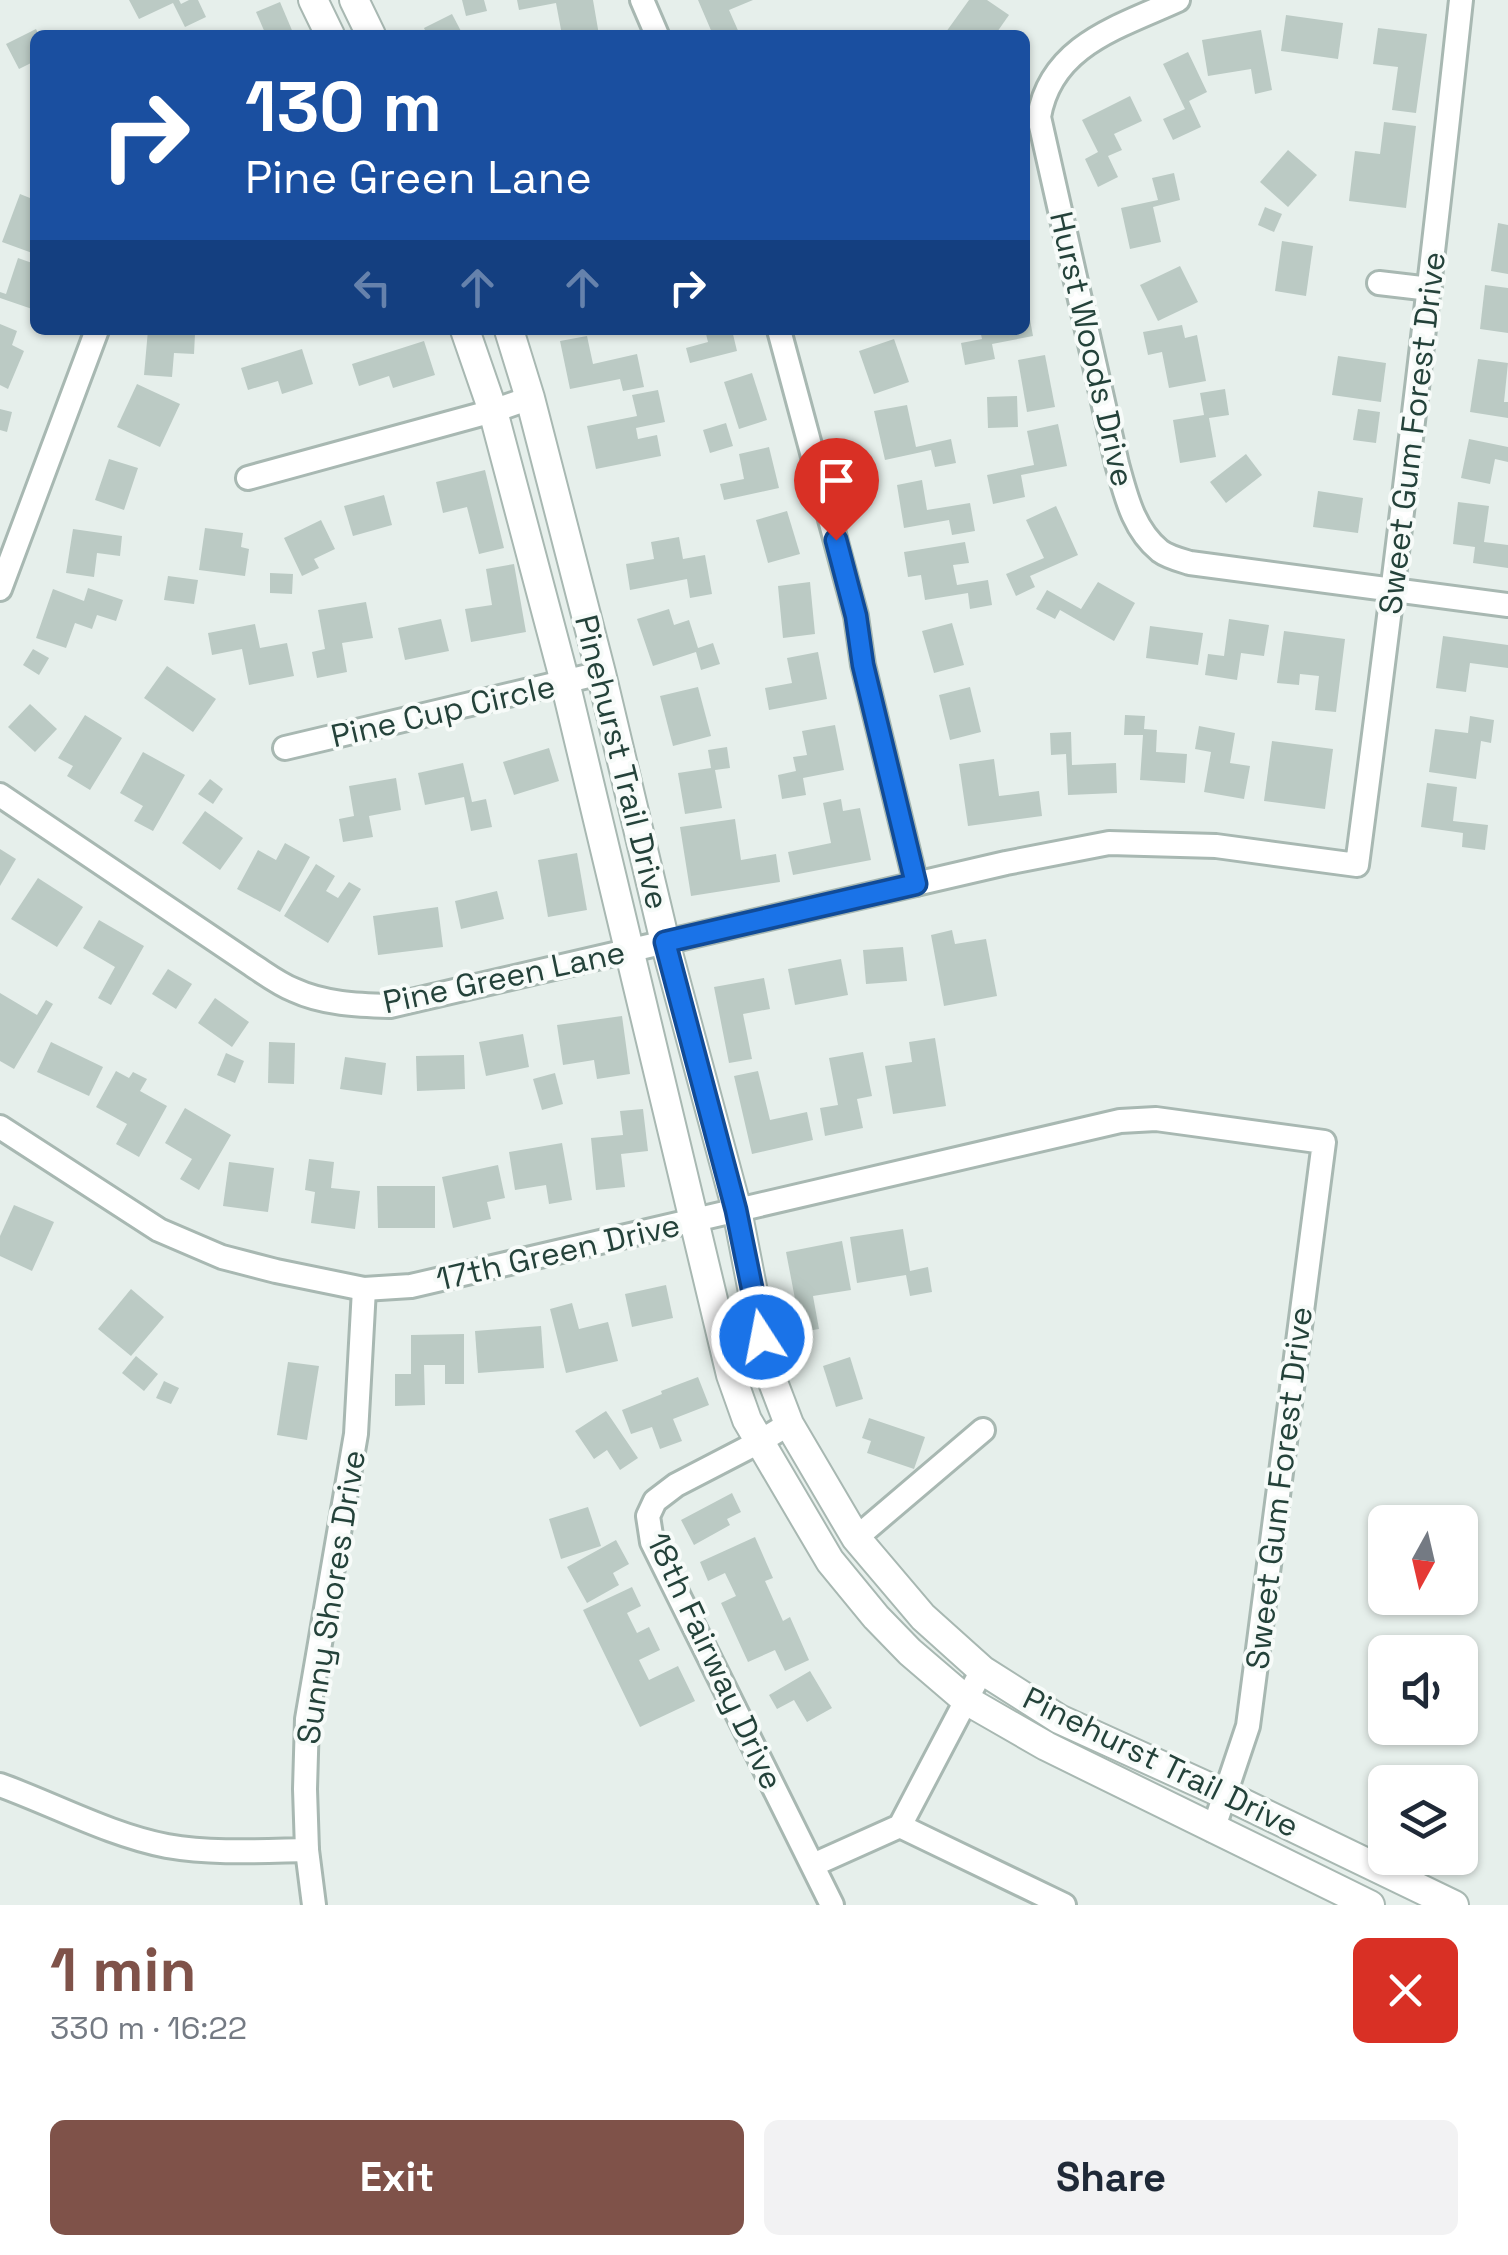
<!DOCTYPE html>
<html lang="en">
<head>
<meta charset="utf-8">
<style>
  body { margin:0; font-family:"Space Grotesk",sans-serif; background:#f2f2f3; color:#1f2937; height:100vh; display:flex; flex-direction:column; font-size:38px; white-space:nowrap }
  * { box-sizing:border-box; margin:0 }
  p { font-size:32px; color:#747a83 }
  .icon { flex:none; width:55px; height:55px; fill:none; stroke:currentColor; stroke-width:2; stroke-linecap:round; stroke-linejoin:round }
  .map { position:relative; height:1905px; overflow:hidden }
  .drawer { display:flex; flex-direction:column; background:#fff; flex:1 }
  .drawer>* { flex:none }
  .hud { position:absolute; left:30px; top:30px; width:1000px; height:305px; border-radius:15px; box-shadow:0 2px 8px #0004; background:#1a4fa0; color:#fff; overflow:hidden }
  .needle { width:65px; rotate:188deg }
  .controls { position:absolute; left:1368px; top:1505px; display:grid; gap:20px }
  .controls a { display:grid; place-items:center; width:110px; height:110px; border-radius:15px; background:#fff; box-shadow:0 2px 8px #0004; font-size:50px }
  .pin { position:absolute; display:grid; place-items:center; width:85px; height:85px; color:#fff; margin:-102px -42px; border-radius:50% 50% 50% 0; rotate:-45deg; box-shadow:0 0 10px #0007 }
  .pin .icon { rotate:45deg }
  .me { position:absolute; width:110px; margin:-55px; rotate:349deg; stroke-linejoin:round; filter:drop-shadow(0 0 8px #0008) }
  .turn { display:flex; align-items:center; gap:35px; height:210px; padding:0 50px; font-size:45px }
  .turn .icon { width:130px; height:130px; stroke-width:2.5 }
  .turn b { display:block; font-size:70px; line-height:85px }
  .lanes { display:flex; align-items:center; height:95px; padding:0 50px; background:#0003; justify-content:center; gap:50px; direction:ltr }
  .lanes .off { opacity:.35 }
  .round { display:grid; place-items:center; flex:none; width:105px; height:105px; border-radius:15px; background:#f2f2f3 }
  .headline { display:flex; align-items:center; justify-content:space-between; height:170px; padding:0 50px }
  h1 { font-size:60px; font-weight:700; line-height:75px; color:#7f5249 }
  .cta { display:flex; gap:20px; margin-top:auto; padding:20px 50px }
  .cta a { flex:1; height:115px; border-radius:15px; background:#7f5249; color:#fff; font-size:40px; font-weight:700; line-height:115px; text-align:center }
  .cta a+a { background:#f2f2f3; color:#1f2937 }
  .map>svg:first-child { display:block }
  .building { fill:#bbcac4 }
  .lines { fill:none; stroke-linecap:round; stroke-linejoin:round }
  .minor-casing { stroke:#a8b8b2; stroke-width:28 }
  .tertiary-casing { stroke:#a8b8b2; stroke-width:32 }
  .minor { stroke:#fff; stroke-width:22 }
  .tertiary { stroke:#fff; stroke-width:28 }
  .route-casing { stroke:#114b97; stroke-width:25 }
  .route { stroke:#1a73e8; stroke-width:18 }
  .labels { text-anchor:middle; stroke-width:8; stroke-linejoin:round; paint-order:stroke }
  .street-label { font-size:32px; fill:#24423a; stroke:#f7fbf9 }
</style>
</head>
<body>
<div class="map">
<svg width="1508" height="1905" viewBox="0 0 1508 1905">
  <rect width="100%" height="100%" fill="#e6efeb"/>
  <g class="building">
    <polygon points="129,0 179,0 181,4 189,0 198,0 206,17 185,27 173,3 139,19"/>
    <polygon points="462,0 484,0 487,11 466,16"/>
    <polygon points="517,0 593,0 599,35 562,35 556,3 519,10"/>
    <polygon points="698,0 753,0 729,10 740,35 713,35"/>
    <polygon points="969,0 987,0 1009,15 995,35 951,35 946,32"/>
    <polygon points="280,2 294,35 266,35 256,12"/>
    <polygon points="452,14 463,35 427,35 424,28"/>
    <polygon points="1286,15 1343,23 1338,59 1281,51"/>
    <polygon points="1378,28 1427,34 1416,113 1392,110 1398,67 1373,64"/>
    <polygon points="36,29 39,35 35,35 35,61 19,69 6,44"/>
    <polygon points="1261,30 1272,90 1255,94 1251,69 1208,76 1202,40"/>
    <polygon points="1188,52 1207,92 1189,101 1201,127 1173,140 1163,119 1185,109 1163,64"/>
    <polygon points="1130,96 1142,121 1114,134 1122,150 1108,156 1118,177 1098,187 1085,159 1098,152 1082,120"/>
    <polygon points="1384,122 1416,126 1406,208 1349,201 1355,151 1380,154"/>
    <polygon points="1288,150 1317,175 1288,207 1260,182"/>
    <polygon points="1174,173 1180,200 1153,207 1161,242 1130,249 1121,208 1158,200 1152,178"/>
    <polygon points="20,194 35,200 35,254 2,242"/>
    <polygon points="1265,207 1282,214 1274,232 1258,225"/>
    <polygon points="1498,223 1508,225 1508,274 1491,271"/>
    <polygon points="1282,241 1313,246 1306,296 1275,291"/>
    <polygon points="18,258 35,264 35,310 0,298 0,292 6,294"/>
    <polygon points="1180,266 1198,302 1158,321 1140,285"/>
    <polygon points="1485,285 1508,288 1508,333 1480,329"/>
    <polygon points="1025,303 1027,303 1033,336 992,344 995,359 965,365 961,343 982,339 980,330 1025,330"/>
    <polygon points="0,324 17,331 12,345 24,351 8,389 0,385"/>
    <polygon points="1182,325 1185,338 1197,335 1206,381 1169,388 1162,352 1148,355 1143,332"/>
    <polygon points="148,330 195,334 194,354 174,353 172,377 144,375"/>
    <polygon points="705,330 732,330 737,351 690,363 686,348 708,342"/>
    <polygon points="587,336 593,364 637,354 644,387 623,391 620,379 570,389 560,341"/>
    <polygon points="894,339 909,382 874,394 859,351"/>
    <polygon points="424,341 435,375 393,388 389,376 359,386 352,364"/>
    <polygon points="302,349 313,384 282,394 278,381 248,390 241,368"/>
    <polygon points="1045,355 1055,407 1027,412 1018,360"/>
    <polygon points="1338,356 1386,363 1381,402 1332,395"/>
    <polygon points="1478,359 1508,363 1504,402 1508,402 1508,418 1470,412"/>
    <polygon points="752,373 767,420 739,429 724,382"/>
    <polygon points="137,384 180,404 160,447 117,427"/>
    <polygon points="1225,389 1229,415 1209,418 1216,457 1180,463 1173,420 1204,415 1200,393"/>
    <polygon points="658,390 665,422 636,428 638,439 657,435 661,456 596,469 587,426 637,416 632,395"/>
    <polygon points="1017,396 1018,427 988,428 987,397"/>
    <polygon points="907,405 916,447 951,439 956,463 935,467 931,450 885,460 874,411"/>
    <polygon points="0,409 12,412 7,432 0,430"/>
    <polygon points="1358,409 1380,412 1376,443 1353,440"/>
    <polygon points="726,423 733,446 710,453 703,430"/>
    <polygon points="1058,424 1067,466 1021,475 1025,497 993,504 987,475 1034,465 1027,431"/>
    <polygon points="1469,439 1508,447 1508,462 1495,459 1490,484 1461,478"/>
    <polygon points="769,447 779,488 724,500 720,484 744,479 739,454"/>
    <polygon points="1246,454 1262,475 1226,503 1210,482"/>
    <polygon points="109,459 138,468 124,510 95,500"/>
    <polygon points="485,470 504,548 479,554 467,507 443,513 436,482"/>
    <polygon points="922,480 927,510 970,503 975,531 952,535 949,520 904,528 897,485"/>
    <polygon points="1318,491 1363,498 1358,533 1313,527"/>
    <polygon points="384,495 392,525 353,536 344,506"/>
    <polygon points="1458,502 1489,506 1484,542 1508,545 1508,568 1473,563 1475,547 1453,544"/>
    <polygon points="1056,506 1078,555 1030,576 1035,587 1016,596 1006,574 1044,558 1026,520"/>
    <polygon points="787,511 800,554 768,563 756,520"/>
    <polygon points="321,520 335,549 314,559 319,568 302,576 284,538"/>
    <polygon points="205,528 243,533 241,547 249,549 245,576 199,570"/>
    <polygon points="73,529 122,536 120,556 97,553 94,577 66,573"/>
    <polygon points="679,537 683,559 705,555 712,594 690,598 687,579 630,590 626,564 654,559 651,542"/>
    <polygon points="965,542 969,563 953,565 957,585 988,580 992,605 970,609 968,593 925,600 921,575 908,577 904,552"/>
    <polygon points="514,564 526,632 471,642 465,609 492,605 486,569"/>
    <polygon points="270,573 293,574 292,594 270,593"/>
    <polygon points="168,576 198,580 194,604 164,600"/>
    <polygon points="810,582 815,634 783,638 778,586"/>
    <polygon points="1098,582 1135,603 1114,641 1060,610 1055,619 1036,609 1047,590 1081,609"/>
    <polygon points="88,588 123,600 116,621 97,615 92,629 75,623 66,648 36,638 53,589 84,601"/>
    <polygon points="366,602 373,638 342,643 347,672 317,678 312,652 325,649 318,610"/>
    <polygon points="669,609 674,625 689,620 698,648 713,643 720,664 701,670 696,652 653,666 637,619"/>
    <polygon points="441,619 449,651 405,660 398,628"/>
    <polygon points="1229,619 1269,625 1264,656 1241,653 1237,680 1205,675 1208,654 1224,656"/>
    <polygon points="952,623 964,665 934,673 922,631"/>
    <polygon points="255,624 260,648 287,643 294,676 249,685 242,649 212,655 208,633"/>
    <polygon points="1150,626 1203,633 1198,665 1146,658"/>
    <polygon points="1284,631 1345,639 1336,712 1315,710 1319,676 1300,674 1299,685 1277,683"/>
    <polygon points="1443,636 1508,645 1508,668 1470,663 1466,692 1436,688"/>
    <polygon points="33,649 49,658 39,675 23,665"/>
    <polygon points="818,652 827,699 769,710 765,688 792,683 787,658"/>
    <polygon points="167,666 216,699 193,732 144,698"/>
    <polygon points="698,687 711,736 673,746 660,696"/>
    <polygon points="970,687 981,732 950,740 939,695"/>
    <polygon points="30,704 57,729 35,752 8,727"/>
    <polygon points="85,715 122,738 90,790 67,776 73,766 58,758"/>
    <polygon points="1125,715 1145,716 1144,729 1157,730 1156,752 1187,754 1185,783 1140,780 1143,735 1124,735"/>
    <polygon points="1470,716 1494,720 1491,743 1481,741 1476,779 1429,772 1435,729 1468,733"/>
    <polygon points="835,725 844,770 803,778 806,795 782,799 778,775 796,771 793,757 807,755 802,731"/>
    <polygon points="1199,726 1235,733 1230,763 1250,766 1244,799 1204,792 1211,752 1195,749"/>
    <polygon points="1071,732 1072,765 1116,763 1117,793 1068,795 1066,754 1051,755 1050,733"/>
    <polygon points="1272,741 1333,749 1325,809 1264,801"/>
    <polygon points="727,747 730,768 715,770 722,808 685,814 678,773 711,768 708,750"/>
    <polygon points="549,748 559,781 514,795 503,762"/>
    <polygon points="143,752 185,775 153,831 134,821 143,806 120,793"/>
    <polygon points="994,759 999,796 1039,791 1042,816 968,826 959,764"/>
    <polygon points="463,763 472,802 486,799 492,827 471,831 464,797 425,805 418,773"/>
    <polygon points="396,778 401,810 369,816 373,837 343,842 339,819 354,816 349,786"/>
    <polygon points="210,779 223,789 213,804 198,794"/>
    <polygon points="1427,783 1457,787 1453,821 1488,825 1485,850 1462,847 1463,833 1421,827"/>
    <polygon points="841,799 843,811 860,808 871,860 793,875 788,852 831,843 823,803"/>
    <polygon points="205,811 243,838 220,870 182,843"/>
    <polygon points="735,819 741,860 776,854 780,882 691,896 680,827"/>
    <polygon points="285,843 310,857 280,912 237,889 258,850 276,860"/>
    <polygon points="0,849 16,859 0,886"/>
    <polygon points="577,853 587,910 548,917 538,860"/>
    <polygon points="316,864 335,876 326,891 338,898 349,882 361,889 328,943 284,916"/>
    <polygon points="38,878 83,907 57,947 11,919"/>
    <polygon points="497,891 504,919 461,929 455,901"/>
    <polygon points="438,907 443,947 378,955 373,916"/>
    <polygon points="99,920 144,946 111,1005 98,998 115,967 83,948"/>
    <polygon points="952,930 955,944 986,939 997,996 944,1006 931,935"/>
    <polygon points="903,947 907,981 866,984 863,950"/>
    <polygon points="841,959 848,995 795,1005 788,969"/>
    <polygon points="168,969 192,984 176,1009 152,994"/>
    <polygon points="764,978 770,1009 743,1014 752,1059 729,1063 714,987"/>
    <polygon points="0,993 37,1015 46,1000 53,1004 14,1069 0,1061"/>
    <polygon points="215,998 249,1022 232,1047 198,1023"/>
    <polygon points="622,1016 630,1074 597,1079 594,1060 563,1065 557,1025"/>
    <polygon points="523,1034 529,1067 486,1076 479,1042"/>
    <polygon points="935,1038 946,1106 893,1114 885,1066 912,1062 909,1042"/>
    <polygon points="51,1042 103,1067 89,1096 37,1072"/>
    <polygon points="269,1042 295,1043 294,1084 268,1083"/>
    <polygon points="863,1052 872,1096 857,1099 863,1128 825,1136 820,1108 838,1105 829,1058"/>
    <polygon points="226,1053 244,1061 235,1083 217,1075"/>
    <polygon points="464,1055 465,1089 417,1091 416,1056"/>
    <polygon points="345,1057 386,1063 382,1095 340,1089"/>
    <polygon points="116,1071 129,1078 133,1072 147,1079 140,1091 167,1106 139,1157 116,1144 127,1124 96,1107"/>
    <polygon points="758,1071 770,1120 807,1112 813,1140 752,1154 734,1076"/>
    <polygon points="555,1073 563,1104 542,1110 533,1079"/>
    <polygon points="185,1108 231,1135 199,1190 180,1179 192,1159 165,1143"/>
    <polygon points="643,1109 648,1151 621,1154 625,1187 596,1190 591,1138 623,1135 620,1111"/>
    <polygon points="562,1143 572,1200 549,1204 546,1185 515,1190 509,1152"/>
    <polygon points="309,1159 334,1162 331,1188 360,1191 355,1229 311,1223 315,1192 305,1190"/>
    <polygon points="229,1162 274,1168 268,1212 223,1206"/>
    <polygon points="498,1165 505,1198 487,1202 491,1219 453,1228 442,1177"/>
    <polygon points="377,1186 435,1186 435,1228 378,1228"/>
    <polygon points="14,1205 54,1222 32,1271 0,1256 0,1236"/>
    <polygon points="903,1229 910,1271 928,1267 932,1292 910,1296 906,1275 857,1283 850,1237"/>
    <polygon points="842,1241 851,1290 813,1296 819,1329 790,1334 784,1306 796,1304 786,1252"/>
    <polygon points="666,1285 673,1318 632,1327 625,1294"/>
    <polygon points="131,1289 164,1317 131,1356 98,1329"/>
    <polygon points="572,1303 579,1329 608,1322 618,1361 566,1373 550,1309"/>
    <polygon points="541,1326 544,1368 478,1373 475,1331"/>
    <polygon points="464,1334 464,1384 445,1384 445,1365 424,1365 425,1405 395,1406 395,1374 411,1374 411,1335"/>
    <polygon points="136,1356 158,1374 144,1391 122,1373"/>
    <polygon points="850,1357 863,1399 836,1407 823,1366"/>
    <polygon points="288,1362 319,1366 307,1440 277,1435"/>
    <polygon points="698,1377 709,1405 673,1419 682,1441 660,1449 652,1427 631,1434 622,1410 662,1394 661,1391"/>
    <polygon points="164,1381 179,1388 171,1404 156,1398"/>
    <polygon points="606,1411 638,1458 620,1470 607,1450 594,1459 575,1431"/>
    <polygon points="869,1418 925,1437 914,1469 867,1453 871,1441 862,1438"/>
    <polygon points="732,1493 741,1512 727,1519 730,1525 694,1545 681,1520"/>
    <polygon points="588,1507 601,1546 561,1559 549,1519"/>
    <polygon points="755,1537 773,1578 765,1581 783,1621 790,1617 809,1660 785,1671 775,1650 748,1662 721,1603 736,1596 725,1573 708,1581 700,1562"/>
    <polygon points="616,1540 629,1564 613,1573 619,1585 587,1603 567,1567"/>
    <polygon points="632,1587 641,1606 627,1613 637,1633 649,1627 660,1650 639,1660 649,1680 678,1666 695,1701 640,1727 583,1610"/>
    <polygon points="810,1671 832,1708 807,1722 794,1700 777,1709 769,1695"/>
  </g>
  <g class="lines">
    <g class="minor-casing">
      <g id="minor">
        <polyline points="642,0 657,35"/>
        <path d="M1178 0C1119 27 1051 45 1039 117L1117 464C1126 496 1133 529 1160 551 1168 557 1180 560 1190 563L1508 605"/>
        <polyline points="1379,283 1430,289"/>
        <polyline points="779,330 856,616 863,665 916,884"/>
        <polyline points="248,478 493,411 530,398"/>
        <polyline points="0,589 97,330"/>
        <polyline points="285,748 601,673"/>
        <path d="M0 795 252 965C266 974 279 984 294 990 324 1004 358 1005 390 1006L1006 863 1109 843 1216 846 1357 865C1395 577 1430 289 1461 0"/>
        <polyline points="0,1127 159,1230 222,1257 276,1271 364,1289 411,1286 1120,1121 1156,1119 1324,1142 1248,1726 1213,1830"/>
        <polyline points="789,1424 759,1442 676,1485 655,1501 648,1516 652,1542 832,1905"/>
        <polyline points="856,1538 983,1430"/>
        <path d="M0 1785C55 1805 110 1835 167 1846 213 1854 260 1851 307 1850"/>
        <polyline points="900,1826 1064,1905"/>
        <polyline points="813,1865 900,1826 982,1670"/>
        <polyline points="314,1905 307,1850 305,1789 307,1719 356,1434 364,1289"/>
      </g>
    </g>
    <g class="tertiary-casing">
      <g id="tertiary">
        <polyline points="313,0 330,35"/>
        <polyline points="354,0 371,35"/>
        <polyline points="465,330 493,411 565,682 731,1375 747,1420 830,1561 876,1617 910,1652 966,1700 1046,1746 1370,1905"/>
        <polyline points="509,330 530,398 601,673 665,942 737,1210 768,1369 789,1424 856,1538 923,1617 982,1670 1059,1719 1226,1795 1454,1905"/>
      </g>
    </g>
    <use href="#minor" class="minor"/>
    <use href="#tertiary" class="tertiary"/>
  </g>
  <g class="lines">
    <g class="route-casing">
      <polyline id="route" points="762,1337 736,1210 665,942 916,884 863,665 856,616 836,540"/>
    </g>
    <use href="#route" class="route"/>
  </g>
  <g class="labels">
    <g class="street-label">
      <text transform="translate(1092 349) rotate(77)" y="11">Hurst Woods Drive</text>
      <text transform="translate(1412 433) rotate(-83)" y="11">Sweet Gum Forest Drive</text>
      <text transform="translate(443 711) rotate(-13)" y="11">Pine Cup Circle</text>
      <text transform="translate(622 762) rotate(76)" y="11">Pinehurst Trail Drive</text>
      <text transform="translate(504 977) rotate(-12)" y="11">Pine Green Lane</text>
      <text transform="translate(558 1252) rotate(-13)" y="11">17th Green Drive</text>
      <text transform="translate(1279 1488) rotate(-83)" y="11">Sweet Gum Forest Drive</text>
      <text transform="translate(331 1597) rotate(-81)" y="11">Sunny Shores Drive</text>
      <text transform="translate(715 1661) rotate(65)" y="11">18th Fairway Drive</text>
      <text transform="translate(1161 1762) rotate(26)" y="11">Pinehurst Trail Drive</text>
    </g>
  </g>
</svg>
<div class="controls">
<a><svg class="needle" viewBox="-14 -14 28 28"><path d="M0-13l5 13h-10z" fill="#e53935"/><path d="M0 13l5-13h-10z" fill="#747a83"/></svg></a>
<a><svg class="icon" aria-label="sound" viewBox="0 0 24 24"><path d="M4 9h4l5-4v14l-5-4H4zM17 9q2 3 0 6"/></svg></a>
<a><svg class="icon" aria-label="layers" viewBox="0 0 24 24"><path d="M12 4l9 5-9 5-9-5zM3 14l9 5 9-5"/></svg></a>
</div>
<div class="pin" style="left:836px;top:540px;background:#d93025"><svg class="icon" aria-label="arrive" viewBox="0 0 24 24"><path d="M6 21V4h12l-3 4 3 4H6"/></svg></div>
<svg class="me" style="left:762px;top:1337px" viewBox="-20 -20 40 40"><circle r="17" fill="#1a73e8" stroke="#fff" stroke-width="3"/><path d="M0-11L8 9 0 5-8 9z" fill="#fff"/></svg>
<div class="hud">
<div class="turn"><svg class="icon" aria-label="right" viewBox="0 0 24 24"><path d="M7 20v-9h11M14 6l5 5-5 5"/></svg><div><b>130 m</b>Pine Green Lane</div></div>
<div class="lanes"><svg class="icon off" aria-label="left" viewBox="0 0 24 24"><path d="M17 20v-9H6M10 6l-5 5 5 5"/></svg><svg class="icon off" aria-label="ahead" viewBox="0 0 24 24"><path d="M12 20V5M6 11l6-6 6 6"/></svg><svg class="icon off" aria-label="ahead" viewBox="0 0 24 24"><path d="M12 20V5M6 11l6-6 6 6"/></svg><svg class="icon" aria-label="right" viewBox="0 0 24 24"><path d="M7 20v-9h11M14 6l5 5-5 5"/></svg></div>
</div>
</div>
<section class="drawer">
<div class="headline"><div><h1>1 min</h1><p>330 m · 16:22</p></div><a class="round" style="background:#d93025;color:#fff"><svg class="icon" aria-label="close" viewBox="0 0 24 24"><path d="M6 6l12 12M18 6L6 18"/></svg></a></div>
<div class="cta"><a>Exit</a><a>Share</a></div>
</section>
</body>
</html>
